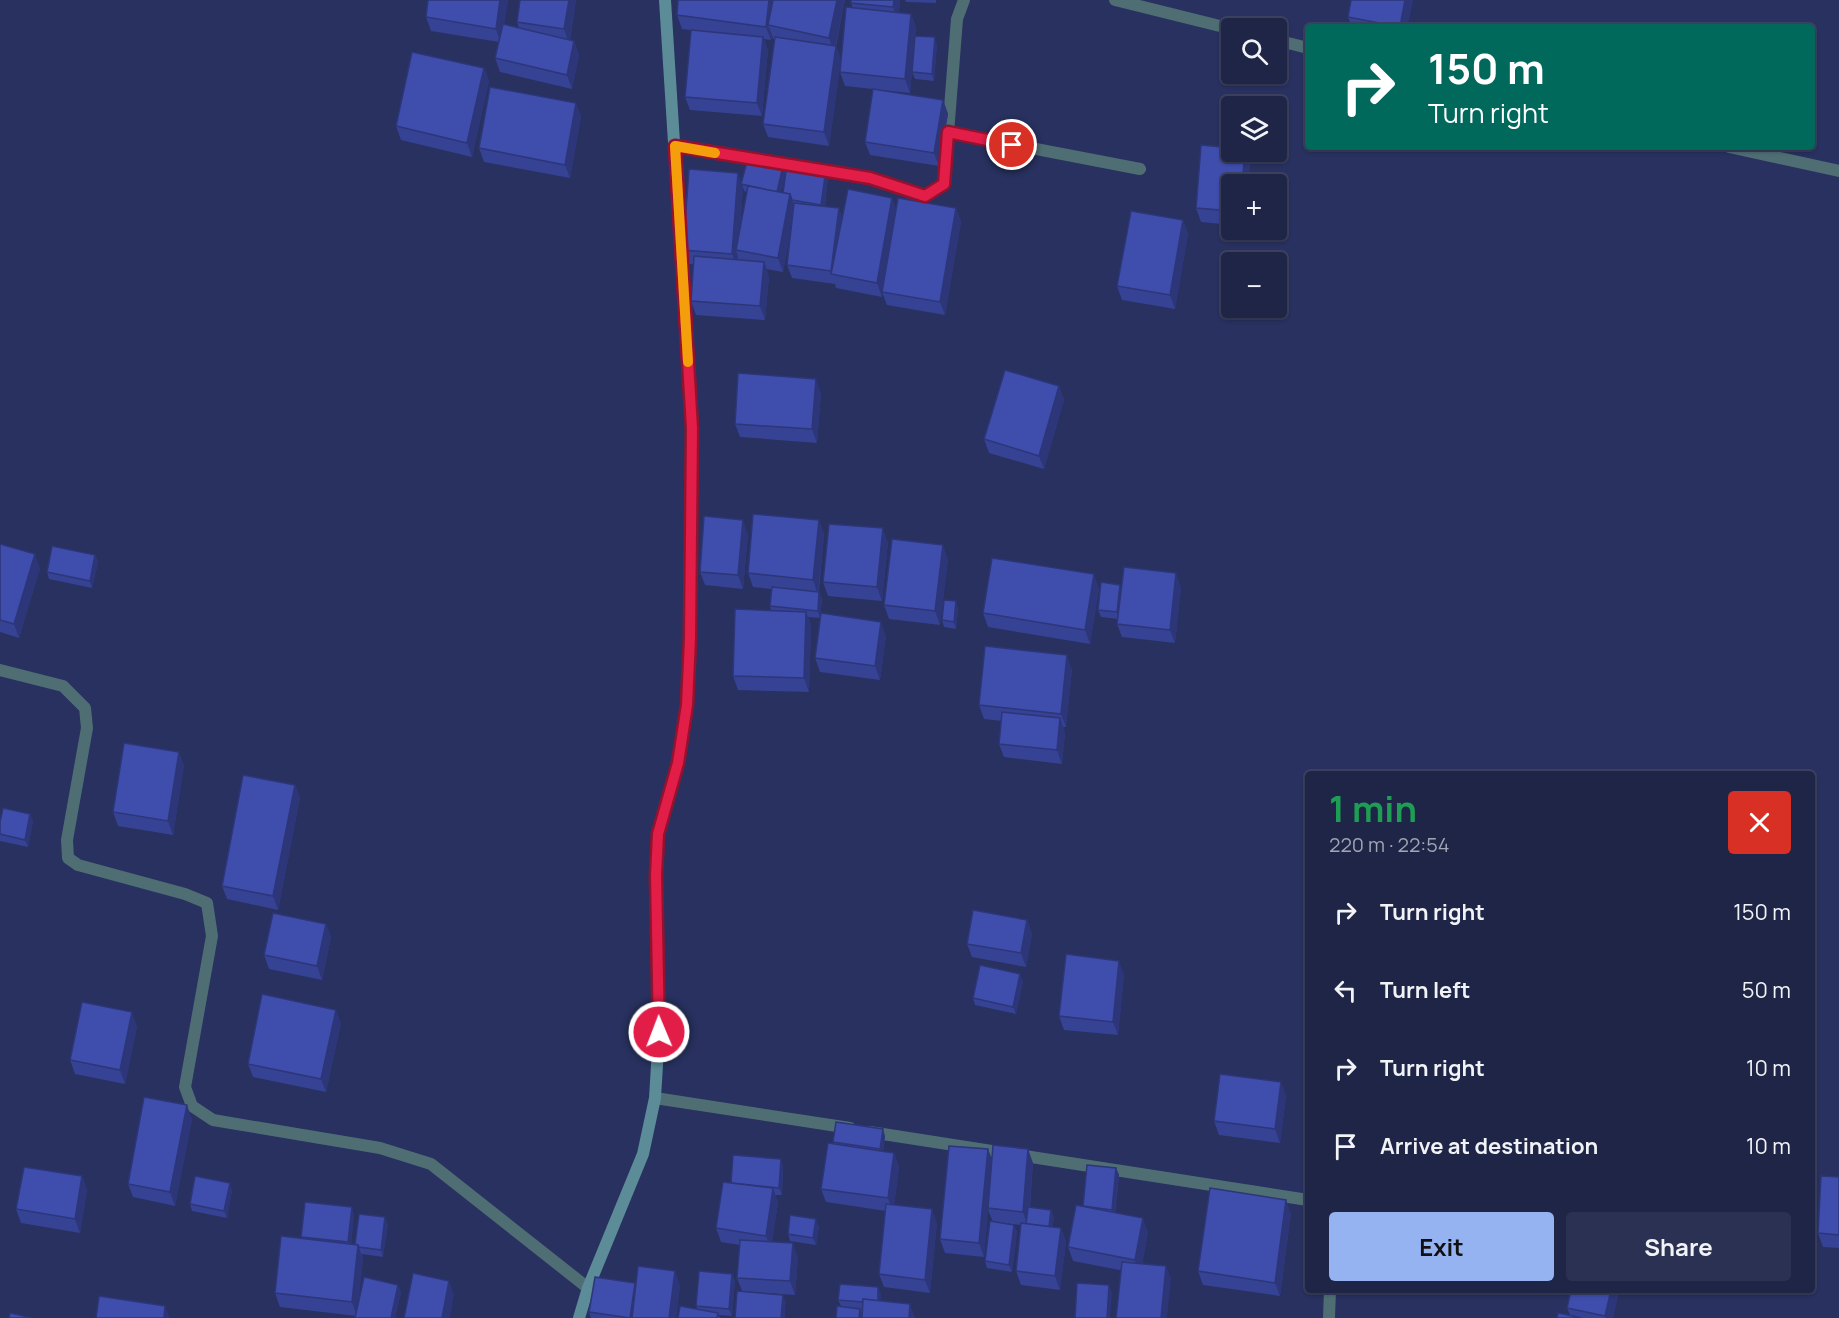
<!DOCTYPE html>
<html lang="en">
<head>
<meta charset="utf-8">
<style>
  body { margin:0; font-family:Manrope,sans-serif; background:#2b3152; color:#f1f3f6; height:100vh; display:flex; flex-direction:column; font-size:22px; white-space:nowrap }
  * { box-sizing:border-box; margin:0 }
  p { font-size:20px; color:#a1a5b4 }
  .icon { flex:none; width:33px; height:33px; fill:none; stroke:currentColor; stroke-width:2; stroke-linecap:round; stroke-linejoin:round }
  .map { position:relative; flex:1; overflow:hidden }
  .drawer { position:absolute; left:1305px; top:771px; width:510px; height:522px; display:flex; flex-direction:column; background:#1e2547; border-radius:6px; box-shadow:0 2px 4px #0004,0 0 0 2px #3c4260 }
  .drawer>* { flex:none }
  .guide { position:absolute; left:1305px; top:24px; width:510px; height:126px; border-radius:6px; box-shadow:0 2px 4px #0004,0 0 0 2px #3c4260; background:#00695c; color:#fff; overflow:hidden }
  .fabs { position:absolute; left:1221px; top:18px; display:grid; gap:12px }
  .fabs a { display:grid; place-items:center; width:66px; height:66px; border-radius:6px; background:#1e2547; box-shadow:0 2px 4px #0004,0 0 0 2px #3c4260; font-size:30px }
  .pin { position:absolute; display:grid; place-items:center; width:51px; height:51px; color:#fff; margin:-26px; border:3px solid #fff; border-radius:50%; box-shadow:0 2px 6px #0007 }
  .me { position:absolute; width:66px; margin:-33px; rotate:359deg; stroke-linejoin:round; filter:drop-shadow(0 0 4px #0008) }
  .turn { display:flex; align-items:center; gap:21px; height:126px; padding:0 24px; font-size:27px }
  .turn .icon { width:78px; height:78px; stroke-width:2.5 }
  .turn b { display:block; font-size:42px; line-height:51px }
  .round { display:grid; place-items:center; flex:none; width:63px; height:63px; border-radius:6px; background:#2b3152 }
  .summary { display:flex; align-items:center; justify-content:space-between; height:102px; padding:0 24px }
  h1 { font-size:36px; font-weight:700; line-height:45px; color:#1e9e55 }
  .primary-button { display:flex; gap:12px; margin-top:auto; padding:12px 24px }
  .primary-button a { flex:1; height:69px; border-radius:6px; background:#95b2f1; color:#111; font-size:24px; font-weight:700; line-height:69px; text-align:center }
  .primary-button a+a { background:#2b3152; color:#f1f3f6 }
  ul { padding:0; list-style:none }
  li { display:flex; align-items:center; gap:18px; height:78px; padding:0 24px }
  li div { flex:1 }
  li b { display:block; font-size:22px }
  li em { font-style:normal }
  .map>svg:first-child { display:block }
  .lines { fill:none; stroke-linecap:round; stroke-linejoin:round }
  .street { stroke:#4f6e74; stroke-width:12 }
  .secondary { stroke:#5b8c97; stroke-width:12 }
  .wall { fill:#364294; fill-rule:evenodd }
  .shaded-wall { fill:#2c3678 }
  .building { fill:#3f4dac; stroke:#2c3678; stroke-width:1.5 }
  .route-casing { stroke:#92132f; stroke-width:15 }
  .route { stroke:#e11d48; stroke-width:10 }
  .slow { stroke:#f59e0b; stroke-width:10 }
</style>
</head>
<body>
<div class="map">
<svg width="1839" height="1318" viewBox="0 0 1839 1318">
  <rect width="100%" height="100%" fill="#28315f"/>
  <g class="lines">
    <g class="street">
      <polyline points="1115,0 1232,29"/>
      <polyline points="1276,40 1308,48"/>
      <polyline points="948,132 1140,169"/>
      <polyline points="675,146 870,178 925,196 944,184 957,19 964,0"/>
      <polyline points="1729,147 1839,171"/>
      <polyline points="0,670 63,686 85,708 87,728 67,840 68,858 78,865 185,894 207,903 212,936 185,1087 192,1106 213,1120 380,1148 431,1164 588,1288"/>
      <polyline points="655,1098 850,1128"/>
      <polyline points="870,1132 1308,1200"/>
      <polyline points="1329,1318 1330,1290"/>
    </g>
    <polyline class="secondary" points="579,1318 588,1288 643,1154 655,1098 659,1032 656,875 658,834 678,763 687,705 690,639 692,428 665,0"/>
  </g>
  <g class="wall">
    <polygon points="428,0 508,0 504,24 519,28 517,22 520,0 576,0 570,40 574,41 579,55 572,89 500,72 495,58 499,42 431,31 426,17"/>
    <polygon points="845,0 836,46 841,60 829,146 768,137 763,124 775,39 773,39 772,35 771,40 764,39 768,50 762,116 690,110 685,97 699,31 682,29 677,15"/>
    <polygon points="851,0 900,0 899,13 911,14 916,27 910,93 845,86 840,72 853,8 851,3"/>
    <polygon points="905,0 936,0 936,3 906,2"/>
    <polygon points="1351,0 1413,0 1407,27 1352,27 1348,17"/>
    <polygon points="937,44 934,81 915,79 912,72"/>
    <polygon points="484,68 489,81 472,157 401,140 396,126"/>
    <polygon points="943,100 948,114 939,166 870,155 865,142"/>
    <polygon points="581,116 570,178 484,162 479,148"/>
    <polygon points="1232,152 1246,152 1250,163 1248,184 1232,184 1232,225 1201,222 1196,208"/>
    <path d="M826 169 828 176 825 207 839 208 842 217 892 198 896 210 956 208 961 222 945 315 887 305 882 292V297L836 288 835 284 792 278 787 265 791 229 783 272 766 269 769 276 765 320 696 315 691 301 693 264H688L683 250 738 173 741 183 786 173ZM786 173 783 193 781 192ZM743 187 744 191 747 192 740 230Z"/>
    <polygon points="1183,220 1188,234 1175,309 1122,300 1117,286"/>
    <polygon points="1059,386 1064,400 1044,469 989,453 984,439"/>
    <polygon points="821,393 817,443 740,437 735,424"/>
    <polygon points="819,520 824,534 819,591 822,599 820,618 886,636 880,680 820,672 815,658 820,618 808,617 811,625 809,692 738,690 733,676 771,611 770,606 771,589 753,587 748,573"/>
    <polygon points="748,534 743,589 705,585 700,572"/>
    <polygon points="888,542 882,601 828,596 823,582"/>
    <polygon points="0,544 40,568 19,638 0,632"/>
    <polygon points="95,555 98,562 92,588 49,579 47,572"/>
    <polygon points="948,559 940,625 889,619 884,605"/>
    <polygon points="1181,587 1175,643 1122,637 1117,624 1118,619 1101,617 1098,610 1121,589"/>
    <polygon points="1099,588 1090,644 988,627 983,613"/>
    <polygon points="958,608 956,629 944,627 942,620"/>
    <polygon points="1072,669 1066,727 1063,727 1065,732 1062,764 1004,757 999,744 1002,721 984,719 979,705"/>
    <polygon points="184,765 173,835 118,826 113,812"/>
    <polygon points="295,785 300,798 278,910 227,899 222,886"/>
    <polygon points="30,814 33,821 28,847 0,841 0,822"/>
    <polygon points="1027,920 1032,934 1026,967 972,957 967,944"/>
    <polygon points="326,924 331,937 322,980 269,969 264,955"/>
    <polygon points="1124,974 1118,1035 1064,1030 1059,1016"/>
    <polygon points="1023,981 1016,1014 975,1005 973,998"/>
    <polygon points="341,1023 326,1092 253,1077 248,1064"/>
    <polygon points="137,1026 125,1084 75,1074 70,1060"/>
    <polygon points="1281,1082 1286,1096 1280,1143 1219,1135 1214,1121"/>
    <polygon points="192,1119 175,1206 133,1197 128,1184"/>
    <polygon points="885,1136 883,1152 894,1153 899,1167 894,1205 937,1223 930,1293 884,1287 879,1274 886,1211 826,1202 821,1189 834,1144 833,1142"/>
    <polygon points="988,1149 992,1160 1033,1163 1030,1207 1051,1210 1054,1217 1052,1227 1061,1228 1066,1242 1060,1290 1021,1285 1016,1271 1021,1225 996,1222 1014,1225 1017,1232 1012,1272 987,1268 985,1261 993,1222 988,1210 984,1257 945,1253 940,1239"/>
    <polygon points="783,1166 782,1195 775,1195 778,1202 772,1242 798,1257 795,1295 753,1292 786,1302 742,1291 737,1278 740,1245 721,1242 716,1228 731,1183"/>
    <polygon points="1116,1168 1119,1175 1115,1213 1148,1232 1142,1264 1166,1266 1171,1280 1073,1261 1068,1247"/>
    <polygon points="82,1176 87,1190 80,1233 21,1223 16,1209"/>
    <polygon points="1839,1177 1839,1248 1823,1247 1818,1233"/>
    <polygon points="232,1190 227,1218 192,1211 190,1204"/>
    <polygon points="1291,1213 1280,1296 1203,1285 1198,1271"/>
    <polygon points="354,1214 351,1244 355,1244 388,1224 383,1257 362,1254 363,1259 358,1305 401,1292 395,1318 355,1318 356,1316 280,1307 275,1293 301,1238 301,1237"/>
    <polygon points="819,1226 816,1245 790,1241 788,1234"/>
    <polygon points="732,1274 735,1281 732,1316 718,1315 720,1318 678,1318 698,1310 696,1306"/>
    <polygon points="635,1283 636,1286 680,1285 676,1318 591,1318 589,1312"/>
    <polygon points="1571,1290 1619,1290 1613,1318 1557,1318 1570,1315 1567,1308"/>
    <polygon points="881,1294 880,1301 915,1318 836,1318 841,1306 838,1300"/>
  </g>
  <g class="shaded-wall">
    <polygon points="500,0 508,0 501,43 496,29"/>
    <polygon points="569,0 576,0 569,43 564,29"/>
    <polygon points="769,0 776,0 768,25 772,35 771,40 766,27"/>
    <polygon points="837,0 845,0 834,52 829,38"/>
    <polygon points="894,0 900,0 898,21 893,7"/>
    <polygon points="1405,0 1413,0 1407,27 1400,27"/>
    <polygon points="911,14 916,27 910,93 905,79"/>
    <polygon points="763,37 768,50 762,116 757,103"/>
    <polygon points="935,37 937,44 934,81 932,74"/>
    <polygon points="574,41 579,55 572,89 567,75"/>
    <polygon points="836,46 841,60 829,146 824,132"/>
    <polygon points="484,68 489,81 472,157 467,143"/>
    <polygon points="943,100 948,114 939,166 934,153"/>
    <polygon points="576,103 581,116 570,178 565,165"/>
    <polygon points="1245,152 1246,152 1250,163 1248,184 1242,184"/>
    <polygon points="783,166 786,173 779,200 777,193"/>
    <polygon points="826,169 828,176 824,212 821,205"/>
    <polygon points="738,173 743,187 738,251 736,250 738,256 737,268 732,254"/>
    <polygon points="790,194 795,208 783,272 778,258"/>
    <polygon points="892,198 897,212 882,297 877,283"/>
    <polygon points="839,208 844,222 832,274 831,271"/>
    <polygon points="956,208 961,222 945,315 940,302"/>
    <polygon points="1183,220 1188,234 1175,309 1170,295"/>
    <polygon points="764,262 769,276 765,320 760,306"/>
    <polygon points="816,379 821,393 817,443 812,429"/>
    <polygon points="1059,386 1064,400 1044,469 1039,456"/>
    <polygon points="743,520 748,534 743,589 738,575"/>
    <polygon points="819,520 824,534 818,594 813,580"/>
    <polygon points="883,528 888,542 882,601 877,587"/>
    <polygon points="943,545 948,559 940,625 935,611"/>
    <polygon points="35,554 40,568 19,638 14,624"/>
    <polygon points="95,555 98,562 92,588 90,581"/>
    <polygon points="1176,573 1181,587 1175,643 1170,630"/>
    <polygon points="1094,574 1099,588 1090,644 1085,630"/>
    <polygon points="1120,585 1122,592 1119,619 1117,612"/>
    <polygon points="819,592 822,599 820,618 818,611"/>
    <polygon points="956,601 958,608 956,629 954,622"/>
    <polygon points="806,612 811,625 809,692 804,678"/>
    <polygon points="881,622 886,636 880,680 875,666"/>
    <polygon points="1067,655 1072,669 1066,727 1061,714"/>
    <polygon points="1060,718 1065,732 1062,764 1057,750"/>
    <polygon points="179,752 184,765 173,835 168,821"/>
    <polygon points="295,785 300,798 278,910 273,896"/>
    <polygon points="30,814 33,821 28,847 25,840"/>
    <polygon points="1027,920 1032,934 1026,967 1021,953"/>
    <polygon points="326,924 331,937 322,980 317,966"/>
    <polygon points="1119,961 1124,974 1118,1035 1113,1022"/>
    <polygon points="1020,974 1023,981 1016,1014 1013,1007"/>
    <polygon points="336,1010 341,1023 326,1092 321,1079"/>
    <polygon points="132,1012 137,1026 125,1084 120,1070"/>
    <polygon points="1281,1082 1286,1096 1280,1143 1275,1129"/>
    <polygon points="187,1105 192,1119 175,1206 170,1192"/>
    <polygon points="1814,1123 1816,1130 1812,1149 1812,1130"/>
    <polygon points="883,1129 885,1136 882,1156 880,1149"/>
    <polygon points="988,1149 993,1163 984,1257 979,1243"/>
    <polygon points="1028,1149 1033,1163 1028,1226 1023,1212"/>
    <polygon points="894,1153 899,1167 893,1212 888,1198"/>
    <polygon points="781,1159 783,1166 782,1195 779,1188"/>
    <polygon points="1116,1168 1119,1175 1114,1217 1112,1210"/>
    <polygon points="82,1176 87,1190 80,1233 75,1219"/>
    <polygon points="230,1183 232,1190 227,1218 224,1211"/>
    <polygon points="773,1188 778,1202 771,1249 766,1236"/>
    <polygon points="1286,1200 1291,1213 1280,1296 1275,1283"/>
    <polygon points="352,1207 354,1214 351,1249 348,1242"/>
    <polygon points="932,1209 937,1223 930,1293 925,1280"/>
    <polygon points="1051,1210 1054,1217 1051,1239 1048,1232"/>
    <polygon points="385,1217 388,1224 383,1257 381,1250"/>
    <polygon points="1143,1218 1148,1232 1140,1274 1135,1260"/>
    <polygon points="816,1219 819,1226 816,1245 813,1238"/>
    <polygon points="1014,1225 1017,1232 1012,1272 1009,1265"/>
    <polygon points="1061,1228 1066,1242 1060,1290 1055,1276"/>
    <polygon points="793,1243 798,1257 795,1295 790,1281"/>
    <polygon points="358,1245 363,1259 357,1316 352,1302"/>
    <polygon points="1166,1266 1171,1280 1167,1318 1161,1318"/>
    <polygon points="675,1271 680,1285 676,1318 669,1318"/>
    <polygon points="732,1274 735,1281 732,1316 729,1309"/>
    <polygon points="449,1281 454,1294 450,1318 442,1318"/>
    <polygon points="635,1283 638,1290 634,1318 630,1318"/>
    <polygon points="398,1285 401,1292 395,1318 391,1318"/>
    <polygon points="1109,1285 1112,1292 1110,1318 1107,1318"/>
    <polygon points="878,1287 881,1294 880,1310 877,1303"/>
    <polygon points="1611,1290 1619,1290 1613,1318 1606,1318 1605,1316"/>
    <polygon points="783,1295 786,1302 785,1318 781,1318"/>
    <polygon points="910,1304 915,1317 915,1318 909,1318"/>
    <polygon points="165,1306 170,1318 164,1318"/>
    <polygon points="860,1309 862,1316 862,1318 859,1318"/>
  </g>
  <g class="building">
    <polygon points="428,0 500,0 496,29 426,17"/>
    <polygon points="520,0 569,0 564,29 517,22"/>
    <polygon points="678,0 769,0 766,27 677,15"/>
    <polygon points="773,0 837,0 829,38 768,25"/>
    <polygon points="851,0 894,0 893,7 851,3"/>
    <polygon points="1351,0 1405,0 1400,27 1348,17"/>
    <polygon points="846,7 911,14 905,79 840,72"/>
    <polygon points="503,24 574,41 567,75 495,58"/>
    <polygon points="691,30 763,37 757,103 685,97"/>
    <polygon points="915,36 935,37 932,74 912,72"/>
    <polygon points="775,37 836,46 824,132 763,124"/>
    <polygon points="412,52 484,68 467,143 396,126"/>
    <polygon points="490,87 576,103 565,165 479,148"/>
    <polygon points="873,89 943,100 934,153 865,142"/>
    <polygon points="1201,145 1232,148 1232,152 1245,152 1242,184 1232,184 1232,211 1196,208"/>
    <polygon points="748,158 783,166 777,192 741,184"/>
    <polygon points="787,164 826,169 821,205 792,200 790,194 783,193"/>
    <polygon points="689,169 738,173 732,254 683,250"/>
    <polygon points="748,186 790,194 778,258 736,250"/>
    <polygon points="848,189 892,198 877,283 831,274"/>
    <polygon points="898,198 956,208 940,302 882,292"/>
    <polygon points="794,203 839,208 831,271 787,265"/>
    <polygon points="1131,211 1183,220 1170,295 1117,286"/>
    <polygon points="694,256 764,262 760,306 691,301"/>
    <polygon points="1005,370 1059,386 1039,456 984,439"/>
    <polygon points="738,373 816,379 812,429 735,424"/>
    <polygon points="753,514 819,520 813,580 748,573"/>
    <polygon points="704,516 743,520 738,575 700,572"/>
    <polygon points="829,524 883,528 877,587 823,582"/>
    <polygon points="892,539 943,545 935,611 884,605"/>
    <polygon points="0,544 35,554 14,624 0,620"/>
    <polygon points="52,546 95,555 90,581 47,572"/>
    <polygon points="992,558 1094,574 1085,630 983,613"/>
    <polygon points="1124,567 1176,573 1170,630 1117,624"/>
    <polygon points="1101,582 1120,585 1117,612 1098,610"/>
    <polygon points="772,587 819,592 818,611 770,606"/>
    <polygon points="944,600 956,601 954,622 942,620"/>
    <polygon points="735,609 806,612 804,678 733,676"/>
    <polygon points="821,613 881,622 875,666 815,658"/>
    <polygon points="985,646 1067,655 1061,714 979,705"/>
    <polygon points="1002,712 1060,718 1057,750 999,744"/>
    <polygon points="124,743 179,752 168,821 113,812"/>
    <polygon points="243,775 295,785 273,896 222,886"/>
    <polygon points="3,808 30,814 25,840 0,834 0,822"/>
    <polygon points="973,910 1027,920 1021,953 967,944"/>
    <polygon points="273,913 326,924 317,966 264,955"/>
    <polygon points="1066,954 1119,961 1113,1022 1059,1016"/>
    <polygon points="980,965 1020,974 1013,1007 973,998"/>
    <polygon points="262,994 336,1010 321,1079 248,1064"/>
    <polygon points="82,1002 132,1012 120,1070 70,1060"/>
    <polygon points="1220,1074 1281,1082 1275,1129 1214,1121"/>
    <polygon points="144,1097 187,1105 170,1192 128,1184"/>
    <polygon points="836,1122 883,1129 880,1149 833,1142"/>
    <polygon points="828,1143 894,1153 888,1198 821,1189"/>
    <polygon points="993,1145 1028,1149 1023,1212 988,1208"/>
    <polygon points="949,1146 988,1149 979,1243 940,1239"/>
    <polygon points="733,1155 781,1159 779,1188 731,1183"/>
    <polygon points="1087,1165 1116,1168 1112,1210 1083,1206"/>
    <polygon points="24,1167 82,1176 75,1219 16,1209"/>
    <polygon points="195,1176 230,1183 224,1211 190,1204"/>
    <polygon points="1821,1176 1839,1177 1839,1235 1818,1233"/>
    <polygon points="723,1182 773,1188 766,1236 716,1228"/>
    <polygon points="1210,1188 1286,1200 1275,1283 1198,1271"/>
    <polygon points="305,1202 352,1207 348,1242 301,1237"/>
    <polygon points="886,1204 932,1209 925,1280 879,1274"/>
    <polygon points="1076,1205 1143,1218 1135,1260 1068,1247"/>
    <polygon points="1028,1207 1051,1210 1049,1227 1026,1224"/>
    <polygon points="359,1214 385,1217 381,1250 359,1247 358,1245 355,1244"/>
    <polygon points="790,1215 816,1219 813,1238 788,1234"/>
    <polygon points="990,1221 1014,1225 1009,1265 985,1261"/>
    <polygon points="1021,1223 1061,1228 1055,1276 1016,1271"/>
    <polygon points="281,1236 358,1245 352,1302 275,1293"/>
    <polygon points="740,1240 793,1243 790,1281 737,1278"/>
    <polygon points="1122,1262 1166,1266 1161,1318 1116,1318"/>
    <polygon points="638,1266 675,1271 669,1318 632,1318"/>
    <polygon points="699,1271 732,1274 729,1309 696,1306"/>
    <polygon points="413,1273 449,1281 442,1318 404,1318"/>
    <polygon points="364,1277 398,1285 391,1318 355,1318"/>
    <polygon points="595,1277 635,1283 630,1318 589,1312"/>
    <polygon points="1077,1283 1109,1285 1107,1318 1075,1318"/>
    <polygon points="840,1284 878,1287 878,1301 863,1299 863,1302 838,1300"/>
    <polygon points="1571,1290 1611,1290 1605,1316 1567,1308"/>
    <polygon points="737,1291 783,1295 781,1318 735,1318"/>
    <polygon points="99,1296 165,1306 164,1318 96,1318"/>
    <polygon points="863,1299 910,1304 909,1318 862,1318"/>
    <polygon points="680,1306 718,1313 717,1318 678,1318"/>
    <polygon points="837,1306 860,1309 859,1318 836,1318"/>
    <polygon points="10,1313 32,1318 9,1318"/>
    <polygon points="1558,1313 1582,1318 1557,1318"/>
  </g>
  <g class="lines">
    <g class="route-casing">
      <polyline id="route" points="659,1032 656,875 658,834 678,763 687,705 690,639 692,428 675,146 870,178 925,196 944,184 948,132 1012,145"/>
    </g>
    <use href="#route" class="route"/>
    <polyline class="slow" points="688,362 675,146 715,153"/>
  </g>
</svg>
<div class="fabs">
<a><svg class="icon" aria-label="search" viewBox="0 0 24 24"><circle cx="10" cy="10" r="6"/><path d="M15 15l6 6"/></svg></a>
<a><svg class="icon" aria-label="layers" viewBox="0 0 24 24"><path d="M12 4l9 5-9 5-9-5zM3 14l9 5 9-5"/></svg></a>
<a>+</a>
<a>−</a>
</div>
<div class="pin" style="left:1012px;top:145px;background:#d93025"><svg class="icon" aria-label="arrive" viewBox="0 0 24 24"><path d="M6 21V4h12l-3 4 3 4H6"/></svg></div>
<svg class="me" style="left:659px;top:1032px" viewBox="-20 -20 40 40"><circle r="17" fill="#e11d48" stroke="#fff" stroke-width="3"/><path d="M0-11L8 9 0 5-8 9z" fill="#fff"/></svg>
<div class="guide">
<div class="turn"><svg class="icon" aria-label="right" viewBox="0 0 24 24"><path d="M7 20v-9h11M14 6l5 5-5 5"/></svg><div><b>150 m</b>Turn right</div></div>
</div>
<section class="drawer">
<div class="summary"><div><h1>1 min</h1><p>220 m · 22:54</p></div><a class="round" style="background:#d93025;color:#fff"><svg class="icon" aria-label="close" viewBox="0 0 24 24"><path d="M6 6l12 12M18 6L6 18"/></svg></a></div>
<ul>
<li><svg class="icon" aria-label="right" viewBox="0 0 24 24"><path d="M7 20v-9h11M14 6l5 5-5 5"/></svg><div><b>Turn right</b></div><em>150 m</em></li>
<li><svg class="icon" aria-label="left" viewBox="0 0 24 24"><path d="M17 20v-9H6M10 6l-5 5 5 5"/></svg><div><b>Turn left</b></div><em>50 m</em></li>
<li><svg class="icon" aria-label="right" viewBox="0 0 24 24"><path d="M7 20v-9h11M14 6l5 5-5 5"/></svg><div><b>Turn right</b></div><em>10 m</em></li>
<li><svg class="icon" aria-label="arrive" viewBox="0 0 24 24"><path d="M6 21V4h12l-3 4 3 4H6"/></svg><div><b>Arrive at destination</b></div><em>10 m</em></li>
</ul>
<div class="primary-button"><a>Exit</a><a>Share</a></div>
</section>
</div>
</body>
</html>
